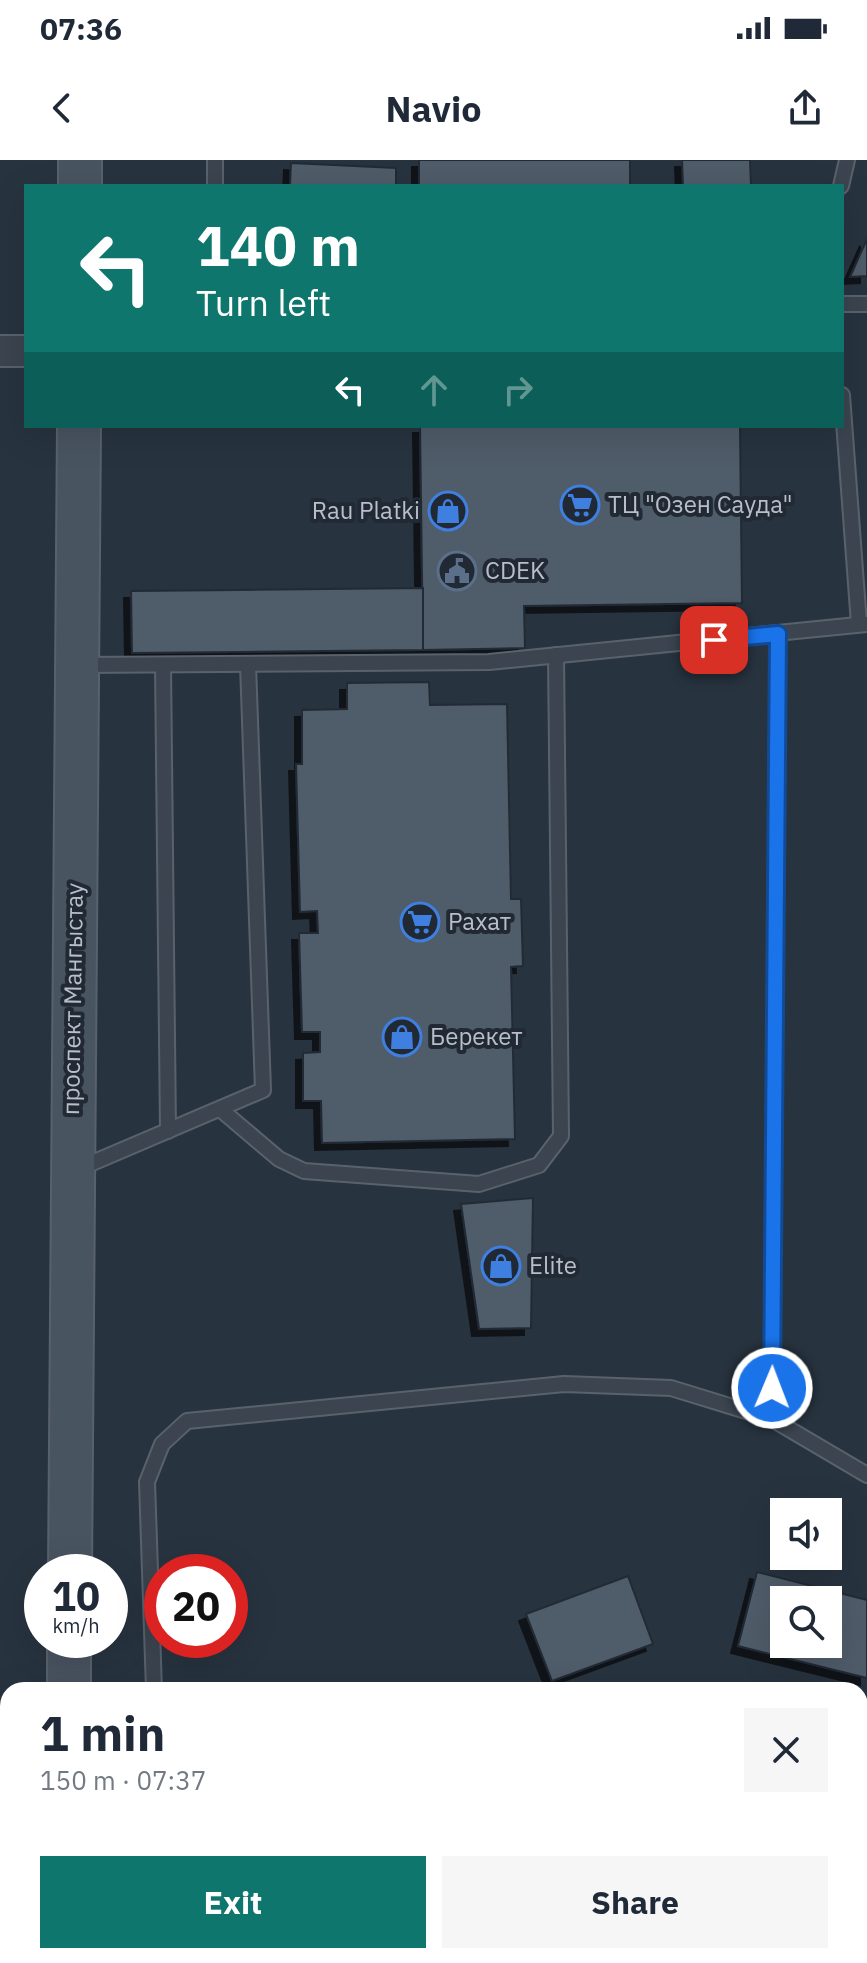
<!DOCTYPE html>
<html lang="en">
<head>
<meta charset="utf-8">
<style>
  body { margin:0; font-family:"IBM Plex Sans",sans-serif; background:#f6f6f7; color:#1f2937; height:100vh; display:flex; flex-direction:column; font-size:30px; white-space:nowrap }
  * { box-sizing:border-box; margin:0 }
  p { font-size:26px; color:#747a83 }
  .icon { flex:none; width:44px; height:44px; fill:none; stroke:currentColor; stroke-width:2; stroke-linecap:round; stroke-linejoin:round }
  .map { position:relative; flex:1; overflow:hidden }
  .sheet { position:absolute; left:0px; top:1522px; width:868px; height:282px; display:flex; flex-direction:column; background:#fff; border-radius:24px 24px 0 0; box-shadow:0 8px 32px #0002 }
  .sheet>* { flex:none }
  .banner { position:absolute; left:24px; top:24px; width:820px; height:244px; border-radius:0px; box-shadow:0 8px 32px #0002; background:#0f766e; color:#fff; overflow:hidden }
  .fabs { position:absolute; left:770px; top:1338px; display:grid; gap:16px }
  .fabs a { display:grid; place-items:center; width:72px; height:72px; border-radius:0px; background:#fff; box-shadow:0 8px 32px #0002; font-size:40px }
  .speed { position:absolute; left:24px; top:1394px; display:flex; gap:16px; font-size:40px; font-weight:700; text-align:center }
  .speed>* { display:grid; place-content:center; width:104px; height:104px; border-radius:50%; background:#fff; box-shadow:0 8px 32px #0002; line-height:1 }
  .speed small { font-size:20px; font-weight:400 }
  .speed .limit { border:12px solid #d22; background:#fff; color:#111 }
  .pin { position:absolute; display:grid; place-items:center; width:68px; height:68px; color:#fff; margin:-34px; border-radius:16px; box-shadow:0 4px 12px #0006 }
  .me { position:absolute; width:88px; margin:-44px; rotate:1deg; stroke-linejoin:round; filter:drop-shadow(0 0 6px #0008) }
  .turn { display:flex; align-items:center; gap:28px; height:168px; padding:0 40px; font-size:36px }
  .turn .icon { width:104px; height:104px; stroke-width:2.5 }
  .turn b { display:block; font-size:56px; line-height:68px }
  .lanes { display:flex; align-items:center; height:76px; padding:0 40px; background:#0003; justify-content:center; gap:40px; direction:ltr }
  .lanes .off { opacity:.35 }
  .round { display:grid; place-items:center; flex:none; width:84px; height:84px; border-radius:0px; background:#f6f6f7 }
  .head { display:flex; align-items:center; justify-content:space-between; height:136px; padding:0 40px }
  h1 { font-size:48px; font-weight:800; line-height:60px }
  .button { display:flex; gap:16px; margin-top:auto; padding:16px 40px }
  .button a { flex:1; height:92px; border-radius:0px; background:#0f766e; color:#fff; font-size:32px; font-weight:800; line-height:92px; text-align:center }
  .button a+a { background:#f6f6f7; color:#1f2937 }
  .status { display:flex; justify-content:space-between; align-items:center; height:56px; padding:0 40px; background:#fff; direction:ltr }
  .status svg { height:22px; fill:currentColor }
  header { display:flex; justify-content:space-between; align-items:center; height:104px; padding:0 40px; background:#fff; font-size:36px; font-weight:800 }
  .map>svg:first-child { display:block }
  .building { fill:#505c69; stroke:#222b36; stroke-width:2; fill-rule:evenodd; filter:url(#shadow) }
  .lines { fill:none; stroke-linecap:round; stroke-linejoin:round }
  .lane-casing { stroke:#59626c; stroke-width:18 }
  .street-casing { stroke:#59626c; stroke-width:34 }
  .secondary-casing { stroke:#59626c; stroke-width:46 }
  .lane { stroke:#3b444f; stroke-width:14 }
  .street { stroke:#3b444f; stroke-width:30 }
  .secondary { stroke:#495461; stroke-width:42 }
  .route-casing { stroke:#114b97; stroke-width:20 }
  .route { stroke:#1a73e8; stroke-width:14 }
  .labels { text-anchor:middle; stroke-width:8; stroke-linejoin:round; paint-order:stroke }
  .poi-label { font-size:24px; fill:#b8bfc9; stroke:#202934; text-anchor:start }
  .street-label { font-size:24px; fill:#b8bfc9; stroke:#202934 }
</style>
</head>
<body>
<div class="status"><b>07:36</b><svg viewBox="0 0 49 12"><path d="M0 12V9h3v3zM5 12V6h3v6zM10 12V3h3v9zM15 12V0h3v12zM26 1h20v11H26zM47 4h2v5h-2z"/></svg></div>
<header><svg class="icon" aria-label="back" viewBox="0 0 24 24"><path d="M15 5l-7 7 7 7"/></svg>Navio<svg class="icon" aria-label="share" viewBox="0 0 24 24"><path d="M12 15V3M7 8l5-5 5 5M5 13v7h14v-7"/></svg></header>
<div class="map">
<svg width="867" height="1803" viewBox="0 0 867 1803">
  <defs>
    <filter id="shadow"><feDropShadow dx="-7" dy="7" stdDeviation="0" flood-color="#0009"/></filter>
  </defs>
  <rect width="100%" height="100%" fill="#27333f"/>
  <g class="building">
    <rect x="419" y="0" width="211" height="26"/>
    <polygon points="682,0 750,0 751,26 683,26"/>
    <polygon points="291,3 396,8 396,26 290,26"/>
    <polygon points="867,79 867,116 850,117"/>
    <polygon points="420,266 740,266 742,443 524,446 525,488 423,490"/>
    <polygon points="423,428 423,490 132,493 131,431"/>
    <polygon points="429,522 430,545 507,544 511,739 521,739 523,806 511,807 515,979 322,983 321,941 303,941 303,893 320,892 320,872 302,872 299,773 318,773 317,751 300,752 296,604 302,604 302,550 347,549 347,523"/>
    <polygon points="533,1038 531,1168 479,1169 461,1044"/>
    <path d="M757 1412 867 1440V1518L738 1486ZM784 1440H828V1484H784Z"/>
    <polygon points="628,1416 653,1484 552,1521 526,1454"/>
    <rect x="430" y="1796" width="288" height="7"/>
  </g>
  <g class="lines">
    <g class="lane-casing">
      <g id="lane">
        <polyline points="215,26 215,0"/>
        <polyline points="841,26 847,0"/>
        <polyline points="842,144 867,144"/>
        <polyline points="842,235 859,464"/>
        <polyline points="81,505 489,502 867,464"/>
        <polyline points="163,505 168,971"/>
        <polyline points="220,949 279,999 304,1011 479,1024 539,1005 561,976 556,495"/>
        <polyline points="78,1009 263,930 248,504"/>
        <polyline points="772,1259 778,474"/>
        <polyline points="154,1530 147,1322 162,1284 187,1261 564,1224 671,1228 772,1259 867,1315"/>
      </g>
    </g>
    <g class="street-casing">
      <polyline id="street" points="0,191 26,191"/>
    </g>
    <g class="secondary-casing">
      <g id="secondary">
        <polyline points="80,26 80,0"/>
        <polyline points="70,1412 79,266"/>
        <polyline points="69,1530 69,1480"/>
        <polyline points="70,1796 70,1803"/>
      </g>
    </g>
    <use href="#lane" class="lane"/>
    <use href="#street" class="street"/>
    <use href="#secondary" class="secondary"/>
  </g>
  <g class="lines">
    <g class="route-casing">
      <polyline id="route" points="714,480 778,474 772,1228"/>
    </g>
    <use href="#route" class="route"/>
  </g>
  <defs>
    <g id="supermarket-ring" transform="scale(2)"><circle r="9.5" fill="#202934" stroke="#3f7fe0" stroke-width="1.5"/><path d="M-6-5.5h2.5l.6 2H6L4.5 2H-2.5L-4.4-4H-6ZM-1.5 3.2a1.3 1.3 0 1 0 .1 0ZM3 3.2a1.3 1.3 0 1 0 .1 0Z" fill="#3f7fe0"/></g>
    <g id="shop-ring" transform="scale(2)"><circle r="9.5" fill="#202934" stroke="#3f7fe0" stroke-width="1.5"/><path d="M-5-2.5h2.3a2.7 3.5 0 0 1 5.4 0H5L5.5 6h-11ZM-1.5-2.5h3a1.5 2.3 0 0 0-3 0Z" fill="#3f7fe0"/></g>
    <g id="civic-ring" transform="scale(2)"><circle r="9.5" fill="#202934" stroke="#5c6f8a" stroke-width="1.5"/><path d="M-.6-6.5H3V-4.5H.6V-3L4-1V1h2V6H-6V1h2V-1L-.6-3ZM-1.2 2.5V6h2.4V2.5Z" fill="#5c6f8a"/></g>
  </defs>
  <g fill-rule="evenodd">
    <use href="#supermarket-ring" x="580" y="345"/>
    <use href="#shop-ring" x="448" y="351"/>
    <use href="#civic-ring" x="457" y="411"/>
    <use href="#supermarket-ring" x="420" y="762"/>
    <use href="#shop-ring" x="402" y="877"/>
    <use href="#shop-ring" x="501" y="1106"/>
  </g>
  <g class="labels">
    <g class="poi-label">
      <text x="608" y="353">ТЦ "Озен Сауда"</text>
      <text x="420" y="359" text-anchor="end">Rau Platki</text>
      <text x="485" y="419">CDEK</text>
      <text x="448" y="770">Рахат</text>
      <text x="430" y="885">Берекет</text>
      <text x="529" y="1114">Elite</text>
    </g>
    <g class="street-label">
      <text transform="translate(73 839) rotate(-89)" y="8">проспект Мангыстау</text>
    </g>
  </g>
</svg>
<div class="fabs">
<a><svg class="icon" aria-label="sound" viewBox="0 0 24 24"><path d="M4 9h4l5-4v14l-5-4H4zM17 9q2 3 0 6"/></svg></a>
<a><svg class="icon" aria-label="search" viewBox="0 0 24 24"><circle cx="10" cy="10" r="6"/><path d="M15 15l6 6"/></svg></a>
</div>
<div class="speed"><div>10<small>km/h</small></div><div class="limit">20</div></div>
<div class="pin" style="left:714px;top:480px;background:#d93025"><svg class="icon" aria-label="arrive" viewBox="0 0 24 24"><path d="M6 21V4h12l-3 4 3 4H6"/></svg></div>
<svg class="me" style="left:772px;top:1228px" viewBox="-20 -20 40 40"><circle r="17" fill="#1a73e8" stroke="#fff" stroke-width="3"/><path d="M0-11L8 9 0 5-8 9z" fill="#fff"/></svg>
<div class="banner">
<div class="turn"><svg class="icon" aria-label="left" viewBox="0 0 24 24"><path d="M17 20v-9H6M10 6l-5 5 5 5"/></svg><div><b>140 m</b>Turn left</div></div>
<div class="lanes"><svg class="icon" aria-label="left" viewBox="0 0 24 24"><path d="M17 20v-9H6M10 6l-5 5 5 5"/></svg><svg class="icon off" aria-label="ahead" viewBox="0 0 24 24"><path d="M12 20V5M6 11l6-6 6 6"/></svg><svg class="icon off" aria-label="right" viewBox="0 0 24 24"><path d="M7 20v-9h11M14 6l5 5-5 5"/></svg></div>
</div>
<section class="sheet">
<div class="head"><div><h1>1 min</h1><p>150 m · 07:37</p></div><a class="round"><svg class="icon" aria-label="close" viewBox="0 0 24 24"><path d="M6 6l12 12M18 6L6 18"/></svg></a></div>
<div class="button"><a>Exit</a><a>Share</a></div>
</section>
</div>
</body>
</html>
